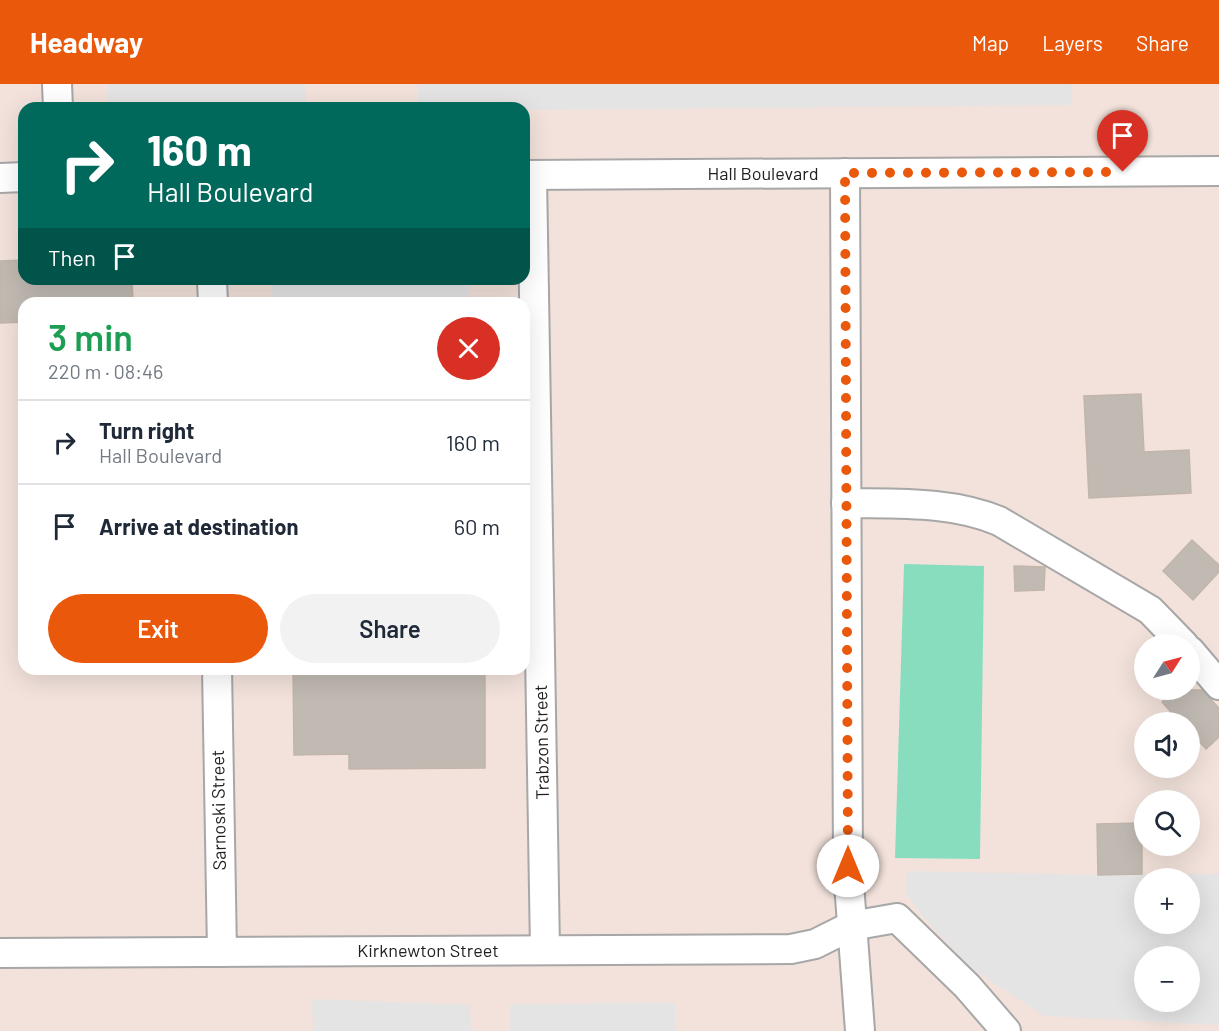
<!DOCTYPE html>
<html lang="en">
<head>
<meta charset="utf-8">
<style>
  body { margin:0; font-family:Barlow,sans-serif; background:#f2f2f3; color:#1f2937; height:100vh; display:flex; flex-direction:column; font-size:22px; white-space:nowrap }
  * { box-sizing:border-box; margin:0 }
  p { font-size:20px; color:#747a83 }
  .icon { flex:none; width:33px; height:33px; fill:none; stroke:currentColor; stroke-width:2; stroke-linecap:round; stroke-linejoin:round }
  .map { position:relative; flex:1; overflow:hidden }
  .side { position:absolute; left:18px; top:213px; width:512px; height:378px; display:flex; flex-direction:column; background:#fff; border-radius:18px; box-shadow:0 6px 24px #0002 }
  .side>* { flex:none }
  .banner { position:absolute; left:18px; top:18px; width:512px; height:183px; border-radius:18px; box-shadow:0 6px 24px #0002; background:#00695c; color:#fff; overflow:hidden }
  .needle { width:39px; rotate:54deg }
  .buttons { position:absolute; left:1134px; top:550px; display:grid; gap:12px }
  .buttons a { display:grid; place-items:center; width:66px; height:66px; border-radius:50%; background:#fff; box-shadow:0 6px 24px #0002; font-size:30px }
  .pin { position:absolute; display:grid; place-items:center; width:51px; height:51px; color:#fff; margin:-62px -26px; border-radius:50% 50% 50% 0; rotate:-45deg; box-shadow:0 0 6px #0007 }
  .pin .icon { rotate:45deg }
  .me { position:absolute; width:66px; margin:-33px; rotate:0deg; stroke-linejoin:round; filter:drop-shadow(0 0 4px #0008) }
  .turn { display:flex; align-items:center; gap:21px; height:126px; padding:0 30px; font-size:27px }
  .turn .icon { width:78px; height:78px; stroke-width:2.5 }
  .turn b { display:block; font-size:42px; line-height:51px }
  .then { display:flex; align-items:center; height:57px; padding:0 30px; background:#0003; gap:12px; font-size:22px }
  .round { display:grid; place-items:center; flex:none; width:63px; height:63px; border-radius:32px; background:#f2f2f3 }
  .headline { display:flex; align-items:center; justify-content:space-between; height:102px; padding:0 30px }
  h1 { font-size:36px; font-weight:600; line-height:45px; color:#1e9e55 }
  .primary-button { display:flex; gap:12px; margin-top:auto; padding:12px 30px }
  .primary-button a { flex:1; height:69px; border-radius:36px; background:#ea580c; color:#fff; font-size:24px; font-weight:600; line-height:69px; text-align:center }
  .primary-button a+a { background:#f2f2f3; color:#1f2937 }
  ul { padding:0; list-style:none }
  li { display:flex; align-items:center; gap:18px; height:84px; padding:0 30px; border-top:2px solid #e0e1e3 }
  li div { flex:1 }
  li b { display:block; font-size:22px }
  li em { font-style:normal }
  header { display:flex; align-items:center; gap:36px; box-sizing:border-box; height:84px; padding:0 30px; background:#ea580c; color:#fff }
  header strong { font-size:28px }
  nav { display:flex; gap:33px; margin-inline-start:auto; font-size:21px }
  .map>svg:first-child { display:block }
  .military { fill:#f2e2db; fill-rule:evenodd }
  .pitch { fill:#88ddbe }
  .parking { fill:#e4e4e4; fill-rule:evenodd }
  .building { fill:#c1bab3; stroke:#c2b5aa; stroke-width:1.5 }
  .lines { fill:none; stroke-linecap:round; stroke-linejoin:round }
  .minor-casing { stroke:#a7a7a7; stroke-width:32 }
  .minor { stroke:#fff; stroke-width:28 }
  .route { stroke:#ea580c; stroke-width:10; stroke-dasharray:0 18 }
  .labels { text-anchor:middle; stroke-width:5; stroke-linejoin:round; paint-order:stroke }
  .street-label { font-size:18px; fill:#202020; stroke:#fff }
</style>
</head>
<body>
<header>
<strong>Headway</strong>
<nav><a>Map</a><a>Layers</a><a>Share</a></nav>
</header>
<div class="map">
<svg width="1219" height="947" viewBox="0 0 1219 947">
  <rect width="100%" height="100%" fill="#f1eee7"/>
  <path class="military" d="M0 0H1219V947H0ZM24 24H524V195H24ZM24 219H524V585H24ZM1144 561H1190V606H1144ZM1144 639H1190V684H1144ZM1144 717H1190V762H1144ZM1144 795H1190V840H1144ZM1144 873H1190V918H1144Z"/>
  <polygon class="pitch" points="904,480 984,482 980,775 895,774"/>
  <g class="parking">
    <polygon points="108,0 305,0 306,24 108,24"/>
    <polygon points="417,0 1072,0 1071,21 536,26 524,26 524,24 418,24"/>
    <polygon points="272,195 469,195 468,219 272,219"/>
    <path d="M907 787 1098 791 1219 790V941L1044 932 971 884 926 836 906 810ZM1144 795H1190V840H1144ZM1144 873H1190V918H1144Z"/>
    <polygon points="312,915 470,921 471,947 313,947"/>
    <polygon points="675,919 675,947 510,947 510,920"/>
  </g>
  <g class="building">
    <polygon points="24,176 24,195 132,195 133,219 24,219 24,238 0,239 0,177"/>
    <polygon points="1141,310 1144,368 1189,366 1191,409 1089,414 1084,312"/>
    <polygon points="1192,456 1219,481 1219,488 1193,516 1163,487"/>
    <polygon points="1014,482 1045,483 1044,506 1015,507"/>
    <polygon points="293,585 485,585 485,684 349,685 349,670 294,671"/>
    <polygon points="1175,606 1202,606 1219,624 1219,653 1206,665 1190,648 1190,639 1181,639 1162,618"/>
    <polygon points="1142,739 1142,790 1098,791 1097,740"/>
  </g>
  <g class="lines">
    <g class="minor-casing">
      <g id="minor">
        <polyline points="57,0 58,24"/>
        <polyline points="845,89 848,786 860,947"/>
        <polyline points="524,91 1219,87"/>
        <polyline points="532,91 545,866"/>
        <polyline points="0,94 24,93"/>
        <polyline points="212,195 213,219"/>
        <path d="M846 419C898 420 951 417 999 437L1150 526 1184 561"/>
        <polyline points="1190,567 1219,601"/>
        <polyline points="217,585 222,868"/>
        <polyline points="0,869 791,865 815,860 851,842 897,834 967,902 1006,947"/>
      </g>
    </g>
    <use href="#minor" class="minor"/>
  </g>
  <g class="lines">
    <polyline class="route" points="848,782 845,89 1123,88"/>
  </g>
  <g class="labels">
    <g class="street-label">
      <text x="763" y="96">Hall Boulevard</text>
      <text transform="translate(542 658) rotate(-91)" y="6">Trabzon Street</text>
      <text transform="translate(219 726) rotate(-91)" y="6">Sarnoski Street</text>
      <text x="428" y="873">Kirknewton Street</text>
    </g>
  </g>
</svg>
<div class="buttons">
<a><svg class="needle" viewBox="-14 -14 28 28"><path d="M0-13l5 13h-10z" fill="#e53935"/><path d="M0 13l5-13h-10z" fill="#747a83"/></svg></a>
<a><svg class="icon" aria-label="sound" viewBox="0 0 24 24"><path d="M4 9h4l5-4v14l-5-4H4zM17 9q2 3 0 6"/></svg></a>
<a><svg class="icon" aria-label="search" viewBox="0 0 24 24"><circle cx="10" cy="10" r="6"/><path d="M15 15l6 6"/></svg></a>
<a>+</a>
<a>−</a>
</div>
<div class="pin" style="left:1123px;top:88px;background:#d93025"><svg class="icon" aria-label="arrive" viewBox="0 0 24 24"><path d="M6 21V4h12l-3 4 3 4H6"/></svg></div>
<svg class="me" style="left:848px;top:782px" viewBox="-20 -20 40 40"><circle r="19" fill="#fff"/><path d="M0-13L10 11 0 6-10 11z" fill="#ea580c"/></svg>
<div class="banner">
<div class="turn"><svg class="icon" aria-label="right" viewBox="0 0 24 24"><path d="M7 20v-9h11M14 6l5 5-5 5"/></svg><div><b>160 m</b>Hall Boulevard</div></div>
<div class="then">Then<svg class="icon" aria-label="arrive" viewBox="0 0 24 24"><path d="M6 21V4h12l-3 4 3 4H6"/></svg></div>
</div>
<section class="side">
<div class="headline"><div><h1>3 min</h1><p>220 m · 08:46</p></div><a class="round" style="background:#d93025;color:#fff"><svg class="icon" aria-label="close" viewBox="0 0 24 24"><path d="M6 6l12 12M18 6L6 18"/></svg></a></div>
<ul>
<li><svg class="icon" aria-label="right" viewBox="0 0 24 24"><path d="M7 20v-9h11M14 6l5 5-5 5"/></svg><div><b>Turn right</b><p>Hall Boulevard</p></div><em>160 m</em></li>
<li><svg class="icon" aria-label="arrive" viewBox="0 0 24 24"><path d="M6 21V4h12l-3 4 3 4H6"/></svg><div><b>Arrive at destination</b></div><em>60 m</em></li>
</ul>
<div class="primary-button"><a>Exit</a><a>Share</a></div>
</section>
</div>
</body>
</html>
